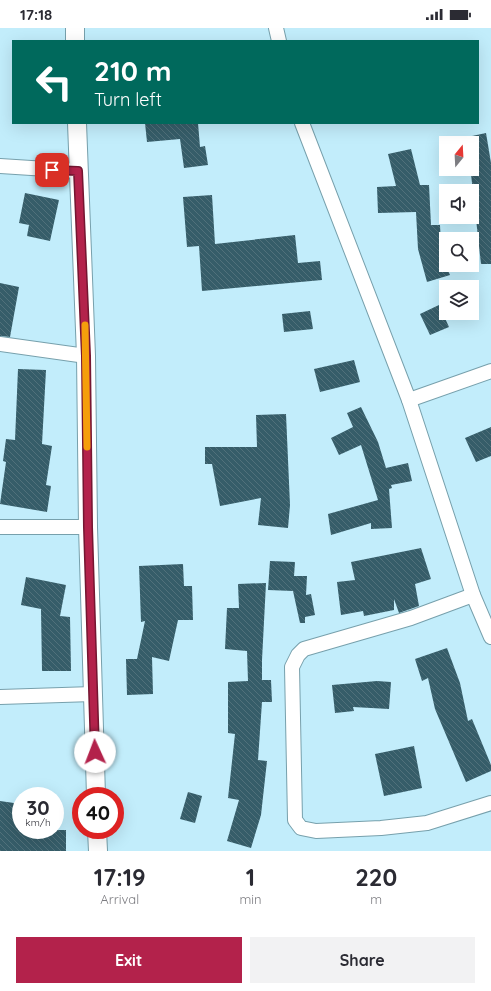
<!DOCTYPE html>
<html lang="en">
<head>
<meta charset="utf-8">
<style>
  body { margin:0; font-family:Quicksand,sans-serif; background:#f2f2f3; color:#2b2b33; height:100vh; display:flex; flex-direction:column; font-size:15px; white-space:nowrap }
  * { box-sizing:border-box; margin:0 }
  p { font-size:13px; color:#7c7c81 }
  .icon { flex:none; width:22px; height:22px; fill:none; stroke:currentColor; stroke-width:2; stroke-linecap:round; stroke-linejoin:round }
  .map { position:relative; height:823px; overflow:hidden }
  .drawer { display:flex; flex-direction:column; background:#fff; flex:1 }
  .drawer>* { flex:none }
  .top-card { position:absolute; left:12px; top:12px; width:467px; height:84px; border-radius:0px; box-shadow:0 4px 16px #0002; background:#00695c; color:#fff; overflow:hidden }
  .needle { width:26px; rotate:18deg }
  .fabs { position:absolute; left:439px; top:108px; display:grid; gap:8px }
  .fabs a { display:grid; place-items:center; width:40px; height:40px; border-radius:0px; background:#fff; box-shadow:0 4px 16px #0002; font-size:20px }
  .speed { position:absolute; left:12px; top:759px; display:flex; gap:8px; font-size:20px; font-weight:700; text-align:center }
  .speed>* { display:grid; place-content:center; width:52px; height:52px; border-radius:50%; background:#fff; box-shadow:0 4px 16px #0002; line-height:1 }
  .speed small { font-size:10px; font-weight:400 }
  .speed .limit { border:6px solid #d22; background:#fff; color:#111 }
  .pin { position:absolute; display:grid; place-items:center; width:34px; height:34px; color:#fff; margin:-17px; border-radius:8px; box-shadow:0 2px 6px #0006 }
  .me { position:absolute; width:44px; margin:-22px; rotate:358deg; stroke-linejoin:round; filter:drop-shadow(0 0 3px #0008) }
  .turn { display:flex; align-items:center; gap:14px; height:84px; padding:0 16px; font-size:18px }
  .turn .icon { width:52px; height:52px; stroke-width:2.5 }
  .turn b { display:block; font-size:28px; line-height:34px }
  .eta { display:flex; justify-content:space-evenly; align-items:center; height:68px; text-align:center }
  .eta b { font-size:24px; font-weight:700; line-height:28px }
  .button { display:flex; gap:8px; margin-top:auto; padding:8px 16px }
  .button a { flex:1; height:46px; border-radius:0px; background:#b3224b; color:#fff; font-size:16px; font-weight:700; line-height:46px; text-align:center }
  .button a+a { background:#f2f2f3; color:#2b2b33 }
  .status { display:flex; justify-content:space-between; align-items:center; height:28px; padding:0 20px; background:#fff; direction:ltr }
  .status svg { height:11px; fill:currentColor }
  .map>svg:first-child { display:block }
  .building { fill:url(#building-back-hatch) }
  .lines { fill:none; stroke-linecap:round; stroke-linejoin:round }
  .minor-casing { stroke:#77a0ac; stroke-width:16 }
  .tertiary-casing { stroke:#77a0ac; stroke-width:20 }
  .minor { stroke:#fff; stroke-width:14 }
  .tertiary { stroke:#fff; stroke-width:18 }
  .route-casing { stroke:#741631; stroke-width:10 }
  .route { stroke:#b3224b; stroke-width:7 }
  .slow { stroke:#f59e0b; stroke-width:7 }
</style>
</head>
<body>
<div class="status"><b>17:18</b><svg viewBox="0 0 49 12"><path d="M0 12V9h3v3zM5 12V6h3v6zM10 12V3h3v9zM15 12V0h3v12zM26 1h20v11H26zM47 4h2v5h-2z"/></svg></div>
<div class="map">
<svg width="491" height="823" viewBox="0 0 491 823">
  <defs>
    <pattern id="building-back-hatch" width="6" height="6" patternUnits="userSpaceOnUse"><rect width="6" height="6" fill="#365d69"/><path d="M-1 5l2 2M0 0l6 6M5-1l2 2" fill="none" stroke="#51717b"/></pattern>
  </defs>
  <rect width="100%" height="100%" fill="#c2edfb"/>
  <g class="building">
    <polygon points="145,95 198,95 200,119 205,118 208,137 184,140 180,111 147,114"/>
    <polygon points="486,105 491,135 491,236 481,236 471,146 472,108"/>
    <polygon points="411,121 420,157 429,157 431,197 440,197 441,216 446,237 450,247 427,254 418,221 416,184 378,185 377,159 396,158 388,126"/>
    <polygon points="25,165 59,172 50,213 27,208 29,197 19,195"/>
    <polygon points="212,167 215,216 295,207 298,235 320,233 322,252 202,263 199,218 187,219 183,169"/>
    <polygon points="0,255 19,259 10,309 0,308"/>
    <polygon points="439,277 449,299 430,307 420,286"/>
    <polygon points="310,283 313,301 284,304 282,286"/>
    <polygon points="354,332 360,354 320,364 314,341"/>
    <polygon points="18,341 46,342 42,416 52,418 46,457 51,458 47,484 0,476 6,434 3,433 6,411 15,412"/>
    <polygon points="361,379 378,414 386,440 408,435 412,453 391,457 392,460 389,461 392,500 371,501 371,495 331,507 328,486 378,472 361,417 339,427 331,410 353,399 347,385"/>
    <polygon points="286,386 290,477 288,500 258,497 261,470 220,478 212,436 205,436 205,419 257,419 256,387"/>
    <polygon points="491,399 491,428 476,434 465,410"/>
    <polygon points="421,520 431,551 415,556 419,578 399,585 394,571 394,582 364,588 363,583 341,587 337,554 355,552 351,534"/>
    <polygon points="270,533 295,534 294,548 307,548 306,567 311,566 315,587 305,589 305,595 300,595 293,563 268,562"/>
    <polygon points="183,536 184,558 192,558 193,592 178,592 169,633 152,629 153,666 127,667 126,631 137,631 145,593 141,594 139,538"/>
    <polygon points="26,549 66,557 60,588 70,589 71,643 42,643 41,581 21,577"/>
    <polygon points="266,555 262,632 262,652 271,652 272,674 262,674 258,732 267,733 261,787 251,820 227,813 239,772 228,770 235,706 228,705 228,654 248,653 247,623 225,621 227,580 239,580 238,556"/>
    <polygon points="447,620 460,655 468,693 472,691 491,737 491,743 466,754 435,681 428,650 422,653 415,631"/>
    <polygon points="377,653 391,654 389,681 353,679 354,683 335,685 332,657"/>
    <polygon points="414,718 422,760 384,768 375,726"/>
    <polygon points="188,764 202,768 195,795 180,791"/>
    <polygon points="0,773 21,776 18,802 66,802 66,823 0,823"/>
  </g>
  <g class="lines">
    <g class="minor-casing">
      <g id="minor">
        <polyline points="276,0 279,13"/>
        <polyline points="302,95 409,372 473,567 491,609"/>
        <polyline points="0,138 78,143"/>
        <polyline points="0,316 86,328"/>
        <polyline points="409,372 491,343"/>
        <polyline points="0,499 88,499"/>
        <polyline points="473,567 411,590 304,621 298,627 292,639 295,792 301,800 316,803 381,800 427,795 491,775"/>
        <polyline points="0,669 93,666"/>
      </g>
    </g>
    <g class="tertiary-casing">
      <g id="tertiary">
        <polyline points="75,0 75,13"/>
        <polyline points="77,95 86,328 88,499 96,768"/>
        <polyline points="97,802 98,823"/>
      </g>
    </g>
    <use href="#minor" class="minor"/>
    <use href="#tertiary" class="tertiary"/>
  </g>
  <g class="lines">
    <g class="route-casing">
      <polyline id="route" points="52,142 78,143 86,328 88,499 95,724"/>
    </g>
    <use href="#route" class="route"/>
    <polyline class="slow" points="85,297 87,419"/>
  </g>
</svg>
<div class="fabs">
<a><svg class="needle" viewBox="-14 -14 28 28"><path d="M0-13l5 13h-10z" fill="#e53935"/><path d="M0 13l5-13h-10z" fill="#7c7c81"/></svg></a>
<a><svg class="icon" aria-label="sound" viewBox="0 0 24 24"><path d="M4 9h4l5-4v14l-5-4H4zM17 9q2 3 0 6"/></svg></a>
<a><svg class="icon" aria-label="search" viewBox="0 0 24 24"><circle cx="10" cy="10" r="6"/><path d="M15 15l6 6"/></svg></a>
<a><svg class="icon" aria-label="layers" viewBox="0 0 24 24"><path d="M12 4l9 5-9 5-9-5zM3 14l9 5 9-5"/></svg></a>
</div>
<div class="speed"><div>30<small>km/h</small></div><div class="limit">40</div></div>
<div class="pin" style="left:52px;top:142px;background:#d93025"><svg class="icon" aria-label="arrive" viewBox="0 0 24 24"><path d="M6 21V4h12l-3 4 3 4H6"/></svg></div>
<svg class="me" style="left:95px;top:724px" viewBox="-20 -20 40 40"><circle r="19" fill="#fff"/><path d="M0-13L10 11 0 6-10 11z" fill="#b3224b"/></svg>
<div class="top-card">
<div class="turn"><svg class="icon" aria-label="left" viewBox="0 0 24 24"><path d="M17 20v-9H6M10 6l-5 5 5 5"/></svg><div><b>210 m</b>Turn left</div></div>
</div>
</div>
<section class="drawer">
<div class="eta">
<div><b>17:19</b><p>Arrival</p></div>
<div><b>1</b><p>min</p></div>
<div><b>220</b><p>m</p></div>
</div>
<div class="button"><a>Exit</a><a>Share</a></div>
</section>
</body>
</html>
